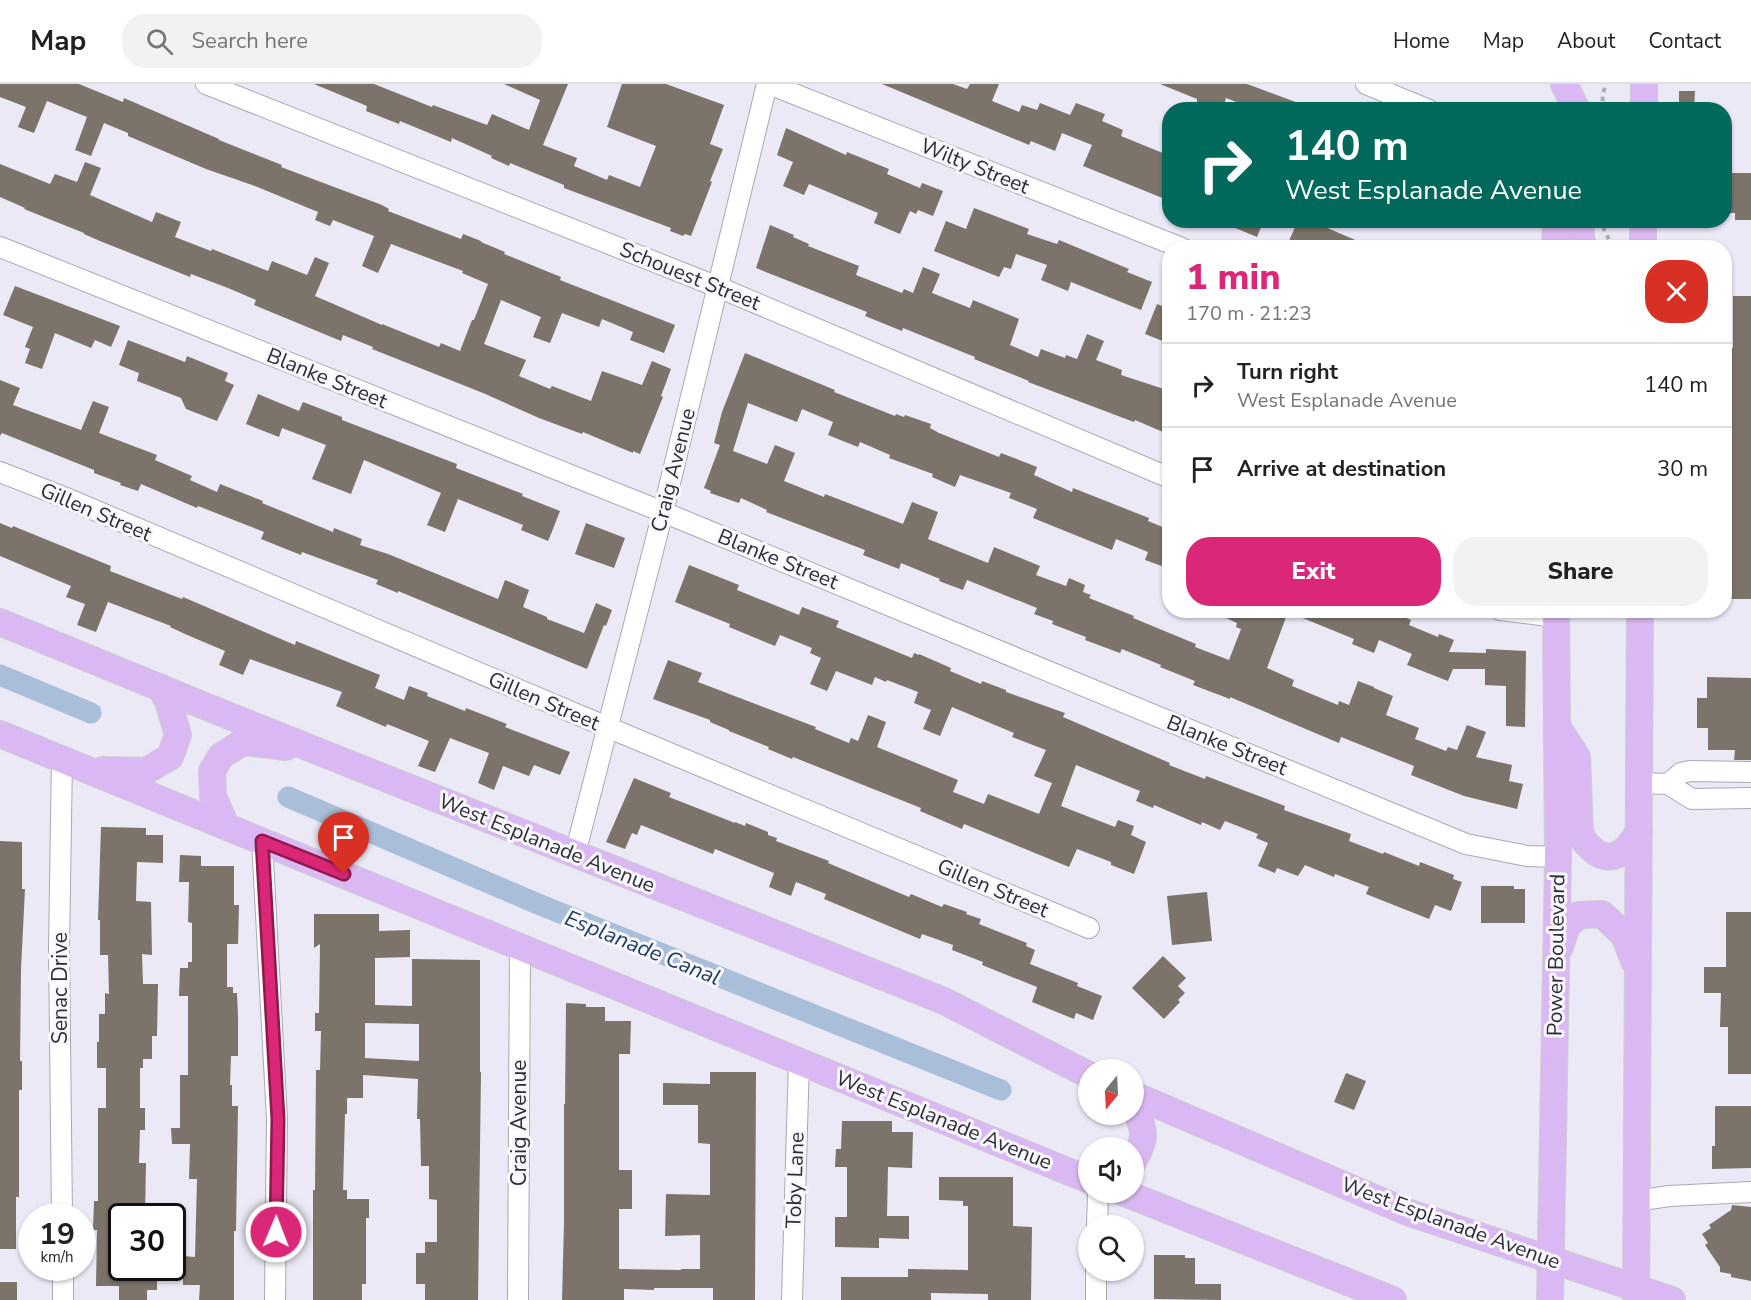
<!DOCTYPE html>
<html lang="en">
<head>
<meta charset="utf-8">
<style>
  body { margin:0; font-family:"Nunito Sans",sans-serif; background:#f2f2f2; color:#222; height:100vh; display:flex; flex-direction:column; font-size:22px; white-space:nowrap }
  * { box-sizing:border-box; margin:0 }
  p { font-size:20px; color:#767676 }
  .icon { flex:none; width:33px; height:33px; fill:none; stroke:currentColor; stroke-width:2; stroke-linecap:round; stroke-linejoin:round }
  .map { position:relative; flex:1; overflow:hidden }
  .side { position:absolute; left:1162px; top:156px; width:570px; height:378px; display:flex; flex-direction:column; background:#fff; border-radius:24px; box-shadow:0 2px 4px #0004 }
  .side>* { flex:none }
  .top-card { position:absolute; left:1162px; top:18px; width:570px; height:126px; border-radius:24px; box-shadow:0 2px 4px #0004; background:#00695c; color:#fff; overflow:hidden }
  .needle { width:39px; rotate:198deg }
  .fabs { position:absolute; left:1078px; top:975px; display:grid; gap:12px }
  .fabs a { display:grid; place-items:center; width:66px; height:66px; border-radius:50%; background:#fff; box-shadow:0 2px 4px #0004; font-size:30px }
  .speed { position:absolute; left:18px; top:1119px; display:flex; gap:12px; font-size:30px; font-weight:700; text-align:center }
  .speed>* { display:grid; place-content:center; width:78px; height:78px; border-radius:50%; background:#fff; box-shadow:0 2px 4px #0004; line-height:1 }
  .speed small { font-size:15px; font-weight:400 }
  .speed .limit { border:3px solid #111; border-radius:9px; background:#fff; color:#111 }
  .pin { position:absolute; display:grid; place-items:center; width:51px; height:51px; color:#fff; margin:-62px -26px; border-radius:50% 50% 50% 0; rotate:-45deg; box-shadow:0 0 6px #0007 }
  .pin .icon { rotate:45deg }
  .me { position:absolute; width:66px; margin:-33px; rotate:1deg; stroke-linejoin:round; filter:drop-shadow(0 0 4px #0008) }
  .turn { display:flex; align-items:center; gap:21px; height:126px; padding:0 24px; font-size:27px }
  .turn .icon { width:78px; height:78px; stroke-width:2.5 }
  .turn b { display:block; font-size:42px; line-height:51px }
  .round { display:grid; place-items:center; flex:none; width:63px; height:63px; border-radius:24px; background:#f2f2f2 }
  .overview { display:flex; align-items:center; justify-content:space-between; height:102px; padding:0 24px }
  h1 { font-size:36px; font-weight:800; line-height:45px; color:#db2777 }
  .button { display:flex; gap:12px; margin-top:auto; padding:12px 24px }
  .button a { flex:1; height:69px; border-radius:24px; background:#db2777; color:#fff; font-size:24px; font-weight:800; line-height:69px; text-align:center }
  .button a+a { background:#f2f2f2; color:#222 }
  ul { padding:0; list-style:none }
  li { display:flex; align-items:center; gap:18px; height:84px; padding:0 24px; border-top:2px solid #e0e0e0 }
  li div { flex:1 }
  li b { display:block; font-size:22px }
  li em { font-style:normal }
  header { display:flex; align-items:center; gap:36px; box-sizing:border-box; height:84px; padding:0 30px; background:#fff; border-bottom:2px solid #e0e0e0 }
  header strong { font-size:28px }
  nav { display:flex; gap:33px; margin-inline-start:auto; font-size:21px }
  .search { width:420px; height:54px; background:#f2f2f2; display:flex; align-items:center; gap:15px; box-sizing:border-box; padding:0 21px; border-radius:24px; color:#767676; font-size:22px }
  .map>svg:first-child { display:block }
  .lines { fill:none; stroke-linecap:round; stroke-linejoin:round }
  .canal { stroke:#a9bed8; stroke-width:21 }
  .building { fill:#7c746a; fill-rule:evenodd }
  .minor-casing { stroke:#aba8b5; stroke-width:22 }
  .major-casing { stroke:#cdcdce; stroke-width:28 }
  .path { stroke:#afadb8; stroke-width:4; stroke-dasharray:4.5 4.5; stroke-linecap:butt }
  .minor { stroke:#fff; stroke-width:20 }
  .major { stroke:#dab8f3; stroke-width:26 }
  .route-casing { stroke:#8e194d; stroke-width:15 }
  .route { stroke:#db2777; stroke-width:10 }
  .labels { text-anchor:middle; stroke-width:6; stroke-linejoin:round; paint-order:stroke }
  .street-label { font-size:21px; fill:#2e2d32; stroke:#f8f7ff }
  .water-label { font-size:22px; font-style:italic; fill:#1d3b5f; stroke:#f8f7ff }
</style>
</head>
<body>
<header>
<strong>Map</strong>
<div class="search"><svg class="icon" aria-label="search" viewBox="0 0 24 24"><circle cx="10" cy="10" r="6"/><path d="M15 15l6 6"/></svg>Search here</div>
<nav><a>Home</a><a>Map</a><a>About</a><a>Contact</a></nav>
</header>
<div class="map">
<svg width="1751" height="1216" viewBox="0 0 1751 1216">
  <rect width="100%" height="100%" fill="#ebe9f6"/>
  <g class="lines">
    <g class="canal">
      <polyline points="0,591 91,629"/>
      <polyline points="288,713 538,820 1001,1006"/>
    </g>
  </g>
  <g class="building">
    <polygon points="0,0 79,0 123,18 124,14 219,55 219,56 282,81 281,83 382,121 389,125 388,127 461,155 463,150 481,157 481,158 505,168 504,170 561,193 560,196 675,241 664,269 630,256 633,248 602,235 599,243 562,229 550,259 533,253 541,233 501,216 484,260 526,276 519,292 550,305 552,302 591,317 602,287 642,301 652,277 671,285 661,312 663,313 640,370 633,367 633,369 583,348 582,350 539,334 483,309 372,265 373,263 343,251 341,257 254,221 256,216 228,204 191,190 190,193 100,157 84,150 84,149 24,125 25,124 0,113 0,80 50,100 55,90 77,98 85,78 101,84 90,111 152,138 156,128 181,138 175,153 211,167 212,165 268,187 272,177 307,191 315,173 329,179 315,212 382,241 382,240 439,263 441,259 460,267 472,236 474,236 488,200 462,189 463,187 391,160 378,189 362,182 374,152 333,136 330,142 315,136 318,128 255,102 206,85 128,52 128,49 104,39 91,72 75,66 87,33 47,17 34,49 18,43 26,23 0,13"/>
    <polygon points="314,0 374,0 432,23 433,21 487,41 492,30 529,46 540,16 504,0 568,0 543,61 577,74 574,82 607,96 609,91 640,103 656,62 607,43 622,0 666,0 724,21 710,60 723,65 710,97 712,98 691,152 685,150 683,152 670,147 671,144 564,104 564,101 510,79 509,82 491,74 492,72 452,54 451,58 400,37 399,40 366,27 367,22"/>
    <polygon points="882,0 953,0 967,5 970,0 999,0 992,17 1019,28 1022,21 1037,26 1040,19 1070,31 1076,19 1105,30 1102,37 1123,46 1121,52 1170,72 1170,117 1083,82 1092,61 1062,49 1055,67 1031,57 1029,61"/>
    <polygon points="1160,0 1247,0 1312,24 1311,26 1257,26 1226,14 1222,26 1207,26 1197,21 1197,15"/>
    <polygon points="1679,7 1695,7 1694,26 1679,26"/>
    <polygon points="786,44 846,71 847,68 889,85 887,90 920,104 922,99 943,107 933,132 918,126 916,130 910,127 900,150 874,139 878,129 809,100 804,111 783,102 793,78 777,71"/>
    <polygon points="1725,89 1751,89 1751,136 1735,136 1735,129 1725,129"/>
    <polygon points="974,124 1029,145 1027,150 1057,160 1059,156 1129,185 1127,188 1152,198 1141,226 1071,198 1068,207 1041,196 1047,181 1016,170 1011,185 1004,183 999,193 934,167 946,137 966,145"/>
    <polygon points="1216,136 1264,136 1257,153"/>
    <polygon points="1298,136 1320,136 1318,140 1374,164 1286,164"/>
    <polygon points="770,141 794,151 793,153 809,160 808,162 859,182 856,191 902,209 904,205 913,209 923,183 940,190 932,209 970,224 973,216 1019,235 1010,261 1038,273 1041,265 1065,274 1066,271 1077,275 1087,250 1104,257 1096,276 1122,286 1121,291 1170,307 1170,351 1135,336 1134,338 1028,298 1029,297 974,275 975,273 903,244 902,247 865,232 867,228 756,184"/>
    <polygon points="15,202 120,242 111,263 95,256 91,264 55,249 42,285 25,279 30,265 25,263 33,243 3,231"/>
    <polygon points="1733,212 1751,212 1751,515 1725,515 1725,278 1726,264 1733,264"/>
    <polygon points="1157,220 1170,225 1170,247 1165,258 1145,250"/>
    <polygon points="128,256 185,278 187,272 228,289 225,297 234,301 217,337 186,325 181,314 137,297 139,289 119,281"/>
    <polygon points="745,269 835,306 834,308 895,332 896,330 904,333 905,331 931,340 930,344 939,349 999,373 1001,369 1037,383 1034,391 1072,408 1073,404 1149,434 1148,437 1170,446 1170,485 1145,476 1148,468 1116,455 1112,466 1033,434 1037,425 1009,414 1011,409 960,391 955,403 932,393 933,390 889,374 890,371 860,358 858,363 828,351 833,338 802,325 797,338 748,319 733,367 767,380 775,361 795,369 784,397 824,413 825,410 903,440 912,418 938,428 928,455 988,479 994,463 1040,482 1036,491 1066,502 1069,494 1085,501 1083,508 1091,511 1089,514 1134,532 1133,534 1196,560 1195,563 1229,576 1241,545 1236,543 1237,539 1208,526 1388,526 1411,536 1409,541 1438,553 1439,550 1454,556 1449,568 1486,569 1486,565 1526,567 1525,643 1506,642 1506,602 1485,601 1485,585 1453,585 1448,597 1407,581 1412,570 1379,556 1374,569 1352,560 1354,555 1288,528 1267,584 1294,596 1292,602 1338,621 1339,617 1349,621 1358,597 1374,603 1374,604 1393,612 1386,631 1419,644 1415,655 1446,667 1448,663 1457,666 1467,641 1486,648 1476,673 1512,681 1509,697 1523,700 1517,725 1464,712 1411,691 1414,682 1341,653 1339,659 1230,613 1230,615 1193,601 1195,597 1160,583 1161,581 1122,565 1120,569 1085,556 1086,553 1052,540 1053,537 1034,530 1037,524 967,496 963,506 939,497 940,495 901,479 899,485 863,471 865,466 766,428 767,426 741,414 739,419 710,409 711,407 704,404 720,361 714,359 722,328"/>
    <polygon points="0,296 20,304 13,321 81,346 93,317 109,323 99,349 157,371 155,376 192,392 190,396 217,408 220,400 263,417 262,419 333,448 334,444 362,455 360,461 388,470 498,515 505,496 529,506 523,523 547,533 547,535 584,549 596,519 612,526 606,542 604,541 587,585 398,507 398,509 376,500 378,496 302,468 301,471 261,455 264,448 198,422 197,424 141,400 138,407 120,401 121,399 94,389 94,386 2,349 0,352"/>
    <polygon points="258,310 299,327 303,318 342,333 342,336 457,380 456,384 523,410 522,412 560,427 551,450 548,457 521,446 523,441 458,415 445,448 427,441 441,409 364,376 351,410 312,395 326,361 282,344 279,353 246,340"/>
    <polygon points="0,439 12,444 13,442 111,482 110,487 182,515 183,513 295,561 296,557 380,591 375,604 404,616 409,602 428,609 427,612 465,627 466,624 507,640 505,643 570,668 560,691 534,681 529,692 503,682 494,706 478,699 489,669 450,654 435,688 418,682 429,657 387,640 386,643 336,622 342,608 250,575 243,591 219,581 225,567 185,550 170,543 171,542 108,518 96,548 77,541 85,520 66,513 71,502 0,472"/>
    <polygon points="586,439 625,454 614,484 575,470"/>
    <polygon points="689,481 739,501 737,506 799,531 802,523 839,537 836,543 912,574 914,569 919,571 919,570 951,584 950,587 981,600 982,597 1006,606 1006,608 1065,629 1063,633 1170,679 1169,681 1205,695 1206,692 1285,722 1284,726 1351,750 1349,757 1383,770 1384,768 1419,782 1420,778 1454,791 1453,795 1462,798 1451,827 1435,821 1429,835 1366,810 1369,803 1335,790 1334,793 1305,781 1298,792 1277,784 1275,789 1258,782 1268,759 1256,754 1258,750 1225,737 1220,746 1202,738 1201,741 1154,721 1153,724 1136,717 1140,707 1076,681 1061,722 1115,743 1118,736 1134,742 1131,751 1146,758 1134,790 1111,781 1111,778 1077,765 1069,783 964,740 962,745 920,727 921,724 793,673 792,675 768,665 769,663 729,647 729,646 710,638 710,636 653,615 668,576 702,589 698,598 816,643 815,645 849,659 851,654 858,657 868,631 886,638 877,663 958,696 953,708 984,720 988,710 1039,730 1052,699 1034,692 1046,666 1012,653 1014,649 952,623 940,652 923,645 931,626 914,619 918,608 887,596 886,598 875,593 872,601 836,587 827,607 810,600 821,574 810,569 812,564 780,551 775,562 729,543 730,540 675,518"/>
    <polygon points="1707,593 1751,594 1751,676 1734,676 1735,666 1708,666 1708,644 1697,644 1697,614 1707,614"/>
    <polygon points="634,694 671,709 669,713 735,739 735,738 745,742 746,739 768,748 768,751 777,754 776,757 829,777 828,779 909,813 911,810 942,823 944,820 967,828 966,830 981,835 979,840 1027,859 1026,862 1035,866 1030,880 1078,899 1077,902 1102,912 1093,936 1076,929 1074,935 1032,918 1037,903 982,881 983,878 952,866 953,861 922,850 920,855 824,815 826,810 796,798 791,812 769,803 774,789 715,765 713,770 641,741 637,751 632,749 625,765 606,758"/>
    <polygon points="101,743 146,744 146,751 163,751 163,779 137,778 136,817 151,818 152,871 142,870 143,900 158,900 157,952 152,952 152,975 143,975 143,984 140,984 140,1024 145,1024 145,1046 140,1046 139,1079 146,1079 145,1132 122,1132 122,1184 148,1184 148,1188 157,1188 157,1206 147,1206 147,1216 119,1216 119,1202 96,1202 97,1146 93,1146 94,1117 98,1117 98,1024 106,1024 106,984 97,984 97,958 99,958 99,930 105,930 105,909 109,910 108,871 100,871 100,836 98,836"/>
    <polygon points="0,757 22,758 22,805 25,805 21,885 20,977 22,977 22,1006 19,1006 19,1113 16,1113 16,1165 0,1165"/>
    <polygon points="180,771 201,772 201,782 234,782 234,821 239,821 238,860 227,860 227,903 233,903 233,909 237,909 238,933 238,972 231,972 230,1001 232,1001 232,1022 238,1022 236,1147 234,1147 234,1216 199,1216 200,1201 183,1201 183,1172 195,1173 197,1095 189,1095 190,1060 172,1060 171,1044 180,1044 180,991 188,991 188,912 179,912 180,884 188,884 188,878 192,878 192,839 188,838 189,798 179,798"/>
    <polygon points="1481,802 1514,802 1514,805 1525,805 1525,839 1481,839"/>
    <polygon points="1207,808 1212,857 1172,861 1167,812"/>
    <polygon points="1726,828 1751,828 1751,990 1728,990 1728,943 1720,943 1721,909 1704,909 1704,883 1726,883"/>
    <path d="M314 830H379V847L410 846V873L375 874V921L412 922V875L480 876V988H481L478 1216H425V1200H416V1169H425V1158H437V1116L429 1115V1082H421L420 1035H417L418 995 363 991V1014H347V1030H345L343 1106H347V1115H369V1134H366V1200H362V1216H313V1106H315L316 986H320L321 947H315V929H319L320 860 314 864ZM365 939 419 940V977L365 974Z"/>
    <polygon points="1163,872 1186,894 1178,902 1185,909 1178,916 1180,918 1164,935 1132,904"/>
    <polygon points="566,919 586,920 586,923 605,923 605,937 631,937 630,970 619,970 619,1086 632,1086 632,1125 619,1125 619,1185 681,1186 681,1185 700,1185 700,1151 665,1152 666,1110 710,1111 710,1060 698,1059 698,1021 663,1021 663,999 710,1000 710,988 756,988 755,1216 713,1216 713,1204 654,1204 654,1206 624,1205 624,1216 562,1216 564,1139 564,1020 565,1020"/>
    <polygon points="1346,989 1366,997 1354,1026 1334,1018"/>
    <polygon points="1715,1022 1751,1022 1751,1084 1712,1085 1712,1062 1715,1062"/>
    <polygon points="842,1037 892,1037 892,1048 913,1048 912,1084 888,1083 887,1132 909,1132 909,1155 879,1154 879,1164 835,1163 835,1133 847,1133 847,1083 835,1083 836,1065 841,1065"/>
    <polygon points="939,1093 1013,1093 1013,1142 1032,1143 1031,1216 988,1216 988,1210 931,1209 931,1216 841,1216 841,1193 908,1193 908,1185 968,1186 968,1122 963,1122 963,1117 939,1116"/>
    <polygon points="1732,1121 1751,1123 1751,1197 1731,1193 1731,1190 1720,1188 1720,1183 1705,1161 1708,1159 1702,1150 1711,1144 1709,1141 1731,1126"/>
    <polygon points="1154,1171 1185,1171 1185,1174 1195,1174 1195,1200 1221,1200 1221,1216 1154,1215"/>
    <rect x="0" y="1198" width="17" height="18"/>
  </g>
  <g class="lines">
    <g class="minor-casing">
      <g id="minor">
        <polyline points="206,0 718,203 1170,394"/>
        <polyline points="769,0 1182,164"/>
        <polyline points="1366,0 1429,26"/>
        <polyline points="0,163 663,428 1466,760 1527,772 1558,773"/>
        <polyline points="0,388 66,414 607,643 1089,844"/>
        <polyline points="1500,526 1556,533"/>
        <polyline points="1639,699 1668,700 1692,715 1751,714"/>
        <polyline points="1668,700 1681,689 1690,687 1751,688"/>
        <polyline points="262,757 277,1035 275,1216"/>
        <polyline points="575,770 663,428 767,0"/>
        <polyline points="1636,1117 1669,1112 1751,1108"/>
        <polyline points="62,1132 59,865 62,675"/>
        <polyline points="1097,1142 1098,1108"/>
        <polyline points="63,1184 63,1216"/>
        <polyline points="518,1216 520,862"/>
        <polyline points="792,1216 799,976"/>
        <polyline points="1096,1216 1096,1186"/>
      </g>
    </g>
    <g class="major-casing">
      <g id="major">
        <polyline points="1564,0 1577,26"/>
        <polyline points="1644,26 1644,0"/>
        <polyline points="1581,136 1581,154 1584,164"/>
        <polyline points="1555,164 1556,136"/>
        <polyline points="1643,164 1643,136"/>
        <polyline points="0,538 207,623 944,917 1089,991"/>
        <path d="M1557 642 1577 673 1580 751C1592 769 1608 782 1627 764 1631 760 1635 753 1639 748"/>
        <polyline points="0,650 1089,1096"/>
        <polyline points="103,686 146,687 170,673 178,651 168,617 160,603"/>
        <polyline points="226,742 213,712 212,687 221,672 243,658 286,663"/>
        <polyline points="1560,863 1567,842 1579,831 1602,830 1624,851 1634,877"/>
        <polyline points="1134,1011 1407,1128 1672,1216"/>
        <path d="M1134 1024C1146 1046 1146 1055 1134 1076"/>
        <polyline points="1122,1108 1393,1216"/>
        <polyline points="1550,1216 1558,773 1556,526"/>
        <polyline points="1636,1216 1640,526"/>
      </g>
    </g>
    <g class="path">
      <polyline points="1602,26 1603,9 1606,0"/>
      <polyline points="1603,143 1613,164"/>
    </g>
    <use href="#minor" class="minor"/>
    <use href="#major" class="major"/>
  </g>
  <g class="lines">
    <g class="route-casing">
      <polyline id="route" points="276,1148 278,1035 262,757 344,790"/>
    </g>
    <use href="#route" class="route"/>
  </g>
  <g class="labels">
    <g class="street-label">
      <text transform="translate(975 82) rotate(22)" y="7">Wilty Street</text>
      <text transform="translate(690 192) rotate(22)" y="7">Schouest Street</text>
      <text transform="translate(327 294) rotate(22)" y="7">Blanke Street</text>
      <text transform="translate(673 386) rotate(-76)" y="7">Craig Avenue</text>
      <text transform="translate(96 428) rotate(23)" y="7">Gillen Street</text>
      <text transform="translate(778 475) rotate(22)" y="7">Blanke Street</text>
      <text transform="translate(544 617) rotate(23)" y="7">Gillen Street</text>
      <text transform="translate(1227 661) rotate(22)" y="7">Blanke Street</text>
      <text transform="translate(547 759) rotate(22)" y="7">West Esplanade Avenue</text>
      <text transform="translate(993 804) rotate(23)" y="7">Gillen Street</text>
      <text transform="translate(1556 871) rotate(-89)" y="7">Power Boulevard</text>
      <text transform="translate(60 904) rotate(-90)" y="7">Senac Drive</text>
      <text transform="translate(944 1036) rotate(22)" y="7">West Esplanade Avenue</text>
      <text transform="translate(519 1039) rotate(-90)" y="7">Craig Avenue</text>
      <text transform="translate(795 1096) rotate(-88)" y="7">Toby Lane</text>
      <text transform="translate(1451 1139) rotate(20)" y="7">West Esplanade Avenue</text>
    </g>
    <g class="water-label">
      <text transform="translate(643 863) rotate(22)" y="8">Esplanade Canal</text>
    </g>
  </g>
</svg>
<div class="fabs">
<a><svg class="needle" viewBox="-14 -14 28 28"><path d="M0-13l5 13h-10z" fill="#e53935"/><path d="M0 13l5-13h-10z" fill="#767676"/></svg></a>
<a><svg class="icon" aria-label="sound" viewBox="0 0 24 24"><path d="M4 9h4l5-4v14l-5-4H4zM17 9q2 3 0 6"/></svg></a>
<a><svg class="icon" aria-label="search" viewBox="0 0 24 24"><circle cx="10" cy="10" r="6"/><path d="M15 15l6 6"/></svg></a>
</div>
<div class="speed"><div>19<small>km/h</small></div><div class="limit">30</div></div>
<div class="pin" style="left:344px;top:790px;background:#d93025"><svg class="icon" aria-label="arrive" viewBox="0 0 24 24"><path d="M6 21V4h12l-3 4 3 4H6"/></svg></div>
<svg class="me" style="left:276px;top:1148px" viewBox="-20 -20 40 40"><circle r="17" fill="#db2777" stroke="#fff" stroke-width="3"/><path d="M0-11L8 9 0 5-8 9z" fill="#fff"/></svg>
<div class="top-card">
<div class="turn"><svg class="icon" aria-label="right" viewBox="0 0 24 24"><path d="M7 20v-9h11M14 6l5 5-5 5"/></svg><div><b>140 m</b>West Esplanade Avenue</div></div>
</div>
<section class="side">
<div class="overview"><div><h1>1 min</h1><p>170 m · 21:23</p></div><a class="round" style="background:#d93025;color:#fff"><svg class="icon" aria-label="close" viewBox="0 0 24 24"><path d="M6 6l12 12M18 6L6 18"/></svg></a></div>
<ul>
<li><svg class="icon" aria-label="right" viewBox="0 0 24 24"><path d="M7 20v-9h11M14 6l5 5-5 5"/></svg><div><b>Turn right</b><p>West Esplanade Avenue</p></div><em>140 m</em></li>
<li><svg class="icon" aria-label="arrive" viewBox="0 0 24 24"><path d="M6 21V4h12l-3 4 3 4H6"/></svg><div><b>Arrive at destination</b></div><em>30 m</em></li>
</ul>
<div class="button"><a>Exit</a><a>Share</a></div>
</section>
</div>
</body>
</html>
